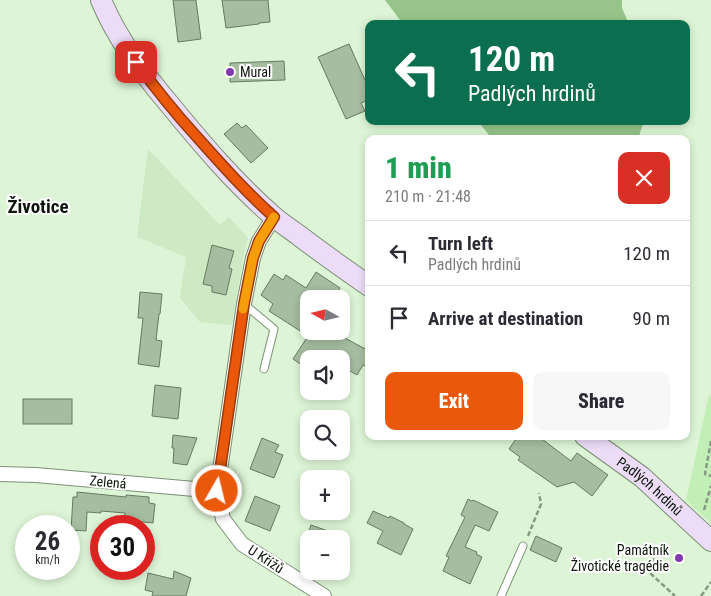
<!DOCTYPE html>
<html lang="en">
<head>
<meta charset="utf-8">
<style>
  body { margin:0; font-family:"Roboto Condensed",sans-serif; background:#f7f7f7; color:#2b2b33; height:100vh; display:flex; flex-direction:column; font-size:19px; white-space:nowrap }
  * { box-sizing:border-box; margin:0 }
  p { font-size:16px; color:#7c7c81 }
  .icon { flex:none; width:28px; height:28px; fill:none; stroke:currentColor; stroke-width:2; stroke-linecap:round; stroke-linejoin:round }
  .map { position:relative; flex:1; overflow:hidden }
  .details { position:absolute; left:365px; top:135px; width:325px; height:305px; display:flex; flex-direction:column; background:#fff; border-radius:10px; box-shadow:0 2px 8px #0003 }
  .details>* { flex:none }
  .top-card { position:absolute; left:365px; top:20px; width:325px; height:105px; border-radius:10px; box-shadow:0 2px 8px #0003; background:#0b6e4f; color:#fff; overflow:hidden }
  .needle { width:32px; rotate:278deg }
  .fabs { position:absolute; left:300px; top:290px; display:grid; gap:10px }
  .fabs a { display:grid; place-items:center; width:50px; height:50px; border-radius:10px; background:#fff; box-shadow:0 2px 8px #0003; font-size:25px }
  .speed { position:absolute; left:15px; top:515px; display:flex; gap:10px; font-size:25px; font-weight:700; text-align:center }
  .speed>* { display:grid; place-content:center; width:65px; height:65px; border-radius:50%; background:#fff; box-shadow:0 2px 8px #0003; line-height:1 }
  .speed small { font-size:12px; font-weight:400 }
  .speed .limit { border:8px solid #d22; background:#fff; color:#111 }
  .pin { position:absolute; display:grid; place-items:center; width:42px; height:42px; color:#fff; margin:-21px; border-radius:10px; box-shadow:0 2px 8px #0006 }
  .me { position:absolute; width:55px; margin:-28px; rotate:8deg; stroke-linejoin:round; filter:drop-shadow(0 0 4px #0008) }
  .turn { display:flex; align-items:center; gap:18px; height:105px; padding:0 20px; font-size:22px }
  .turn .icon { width:65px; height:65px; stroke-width:2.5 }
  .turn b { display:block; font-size:35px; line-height:42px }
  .round { display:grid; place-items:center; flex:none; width:52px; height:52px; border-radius:10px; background:#f7f7f7 }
  .overview { display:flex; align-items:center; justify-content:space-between; height:85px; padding:0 20px }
  h1 { font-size:30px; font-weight:800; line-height:38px; color:#1e9e55 }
  .action { display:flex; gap:10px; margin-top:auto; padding:10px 20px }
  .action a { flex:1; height:58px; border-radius:10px; background:#ea580c; color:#fff; font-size:20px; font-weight:800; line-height:58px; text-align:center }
  .action a+a { background:#f7f7f7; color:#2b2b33 }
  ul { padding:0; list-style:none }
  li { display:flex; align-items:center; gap:15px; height:65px; padding:0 20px; border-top:1px solid #e1e1e2 }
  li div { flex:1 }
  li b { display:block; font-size:19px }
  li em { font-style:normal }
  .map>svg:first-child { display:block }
  .built { fill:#cdeac5 }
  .green { fill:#c1efb5 }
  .forest { fill:#96c48a }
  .building { fill:#a6bda0; stroke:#657b5f }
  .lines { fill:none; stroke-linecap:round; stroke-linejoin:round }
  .lane-casing { stroke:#7b9175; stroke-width:9 }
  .street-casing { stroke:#7b9175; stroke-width:16 }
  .secondary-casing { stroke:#7b9175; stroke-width:22 }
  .path { stroke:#889983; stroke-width:2.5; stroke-dasharray:5 2.5; stroke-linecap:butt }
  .lane { stroke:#fff; stroke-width:7 }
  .street { stroke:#fff; stroke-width:14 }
  .secondary { stroke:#ecdcf7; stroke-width:20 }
  .route-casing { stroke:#983908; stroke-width:12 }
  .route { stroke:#ea580c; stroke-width:9 }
  .slow { stroke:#f59e0b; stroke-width:9 }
  .poi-dot { fill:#813aad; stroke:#fff; stroke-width:2 }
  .labels { text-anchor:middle; stroke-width:4; stroke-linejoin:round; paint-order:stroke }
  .poi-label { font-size:14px; fill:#0e160c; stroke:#fff; text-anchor:start }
  .street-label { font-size:14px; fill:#0e160c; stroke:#fff }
  .district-label { font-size:19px; font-weight:bold; fill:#0e160c; stroke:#fff }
</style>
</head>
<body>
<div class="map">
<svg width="711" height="596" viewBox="0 0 711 596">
  <rect width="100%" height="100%" fill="#ddf5d6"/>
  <polygon class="built" points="148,149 220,225 229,217 248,238 244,253 232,325 200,322 180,298 186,257 137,237"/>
  <polygon class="green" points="709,395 711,396 711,523 686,500"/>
  <g class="forest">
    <polygon points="385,0 622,0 622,8 629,24 403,24"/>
    <polygon points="478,121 644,121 638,139 492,139"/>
  </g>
  <g class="building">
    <polygon points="173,0 196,0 201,39 178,42"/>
    <polygon points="222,0 268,0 270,22 259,23 259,24 226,28"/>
    <polygon points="349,44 369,89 369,100 361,103 365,111 346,119 318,57"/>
    <polygon points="284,61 285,80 230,82 230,63"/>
    <polygon points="237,123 242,128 246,125 268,148 251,163 224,134"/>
    <polygon points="212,245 234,251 229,268 232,269 226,295 212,292 212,286 203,284"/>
    <polygon points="316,272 340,288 333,299 309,299 309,335 311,331 332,331 369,351 369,368 363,365 357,375 345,368 350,359 309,359 309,370 293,359 308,336 269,311 273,304 261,295 274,274 283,280 286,275 306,288"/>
    <polygon points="140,292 162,294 160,314 159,314 156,340 162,341 159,367 138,364 143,318 138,318"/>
    <polygon points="155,385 181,388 178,419 152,416"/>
    <rect x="23" y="399" width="49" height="25"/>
    <polygon points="173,435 197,438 187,465 173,463 174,448 172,448"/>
    <polygon points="518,436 538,436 571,461 577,453 608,475 592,496 574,482 557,487 518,460 520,457 509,449"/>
    <polygon points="262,438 279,445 275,452 283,455 274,478 250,469"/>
    <polygon points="77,492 126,497 126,495 149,497 149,503 155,504 153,523 124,520 125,513 101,511 101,513 87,512 86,531 71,530 73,497 77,497"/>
    <polygon points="255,496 280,506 270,531 245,521"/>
    <polygon points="468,499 472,501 473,500 498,512 489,531 475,525 465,547 477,552 476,554 482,557 470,584 443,571 449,557 446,556 465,517 461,515"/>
    <polygon points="373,511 389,518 390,516 404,523 404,524 413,529 401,555 377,543 383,531 367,523"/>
    <polygon points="311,525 345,537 345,539 306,539"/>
    <polygon points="536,536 562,548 556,562 530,550"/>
    <polygon points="174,571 191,578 186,596 152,596 153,592 145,590 148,573 173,579"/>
  </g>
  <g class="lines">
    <g class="lane-casing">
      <g id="lane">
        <polyline points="244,304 274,329 264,369"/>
        <polyline points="501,596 523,546"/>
      </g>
    </g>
    <g class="street-casing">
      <g id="street">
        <polyline points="274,217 259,241 253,258 244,304 217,491 223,519 242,544 324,596"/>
        <polyline points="0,474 36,475 217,491"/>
      </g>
    </g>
    <g class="secondary-casing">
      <g id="secondary">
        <path d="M101 0C117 39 143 73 170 105 202 144 235 183 273 216 282 224 292 230 301 237 323 254 346 270 369 286"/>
        <path id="s1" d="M585 436 642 477 711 541"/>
      </g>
    </g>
    <g class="path">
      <polyline points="711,441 705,474 711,476"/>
      <polyline points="704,510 711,486"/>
      <polyline points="528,536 541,504 539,493"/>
      <polyline points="653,558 651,574 675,596"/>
      <polyline points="701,596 711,582"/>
    </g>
    <use href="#lane" class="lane"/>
    <use href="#street" class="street"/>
    <use href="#secondary" class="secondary"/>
  </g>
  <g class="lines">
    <g class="route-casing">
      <path id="route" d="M136 62C155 88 175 113 197 137 222 165 246 192 274 217L259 241 253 258 244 304 217 491"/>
    </g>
    <use href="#route" class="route"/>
    <polyline class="slow" points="243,309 253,258 259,241 274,217"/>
  </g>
  <g class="poi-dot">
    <circle cx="230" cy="72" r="5"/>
    <circle cx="679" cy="558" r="5"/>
  </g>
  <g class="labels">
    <g class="poi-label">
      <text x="240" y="77">Mural</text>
      <text x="669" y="555" text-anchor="end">Památník<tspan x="669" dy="16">Životické tragédie</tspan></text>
    </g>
    <g class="street-label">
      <text transform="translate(108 482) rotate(5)" y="5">Zelená</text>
      <text dy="5" stroke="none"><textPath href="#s1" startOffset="82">Padlých hrdinů</textPath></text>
      <text transform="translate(266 559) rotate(33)" y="5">U Křížů</text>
    </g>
    <g class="district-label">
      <text x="38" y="213">Životice</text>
    </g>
  </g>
</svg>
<div class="fabs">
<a><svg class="needle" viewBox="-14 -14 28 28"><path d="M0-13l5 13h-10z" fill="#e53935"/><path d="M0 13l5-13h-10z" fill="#7c7c81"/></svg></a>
<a><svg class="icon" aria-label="sound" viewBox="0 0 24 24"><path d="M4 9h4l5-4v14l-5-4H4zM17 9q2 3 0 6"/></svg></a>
<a><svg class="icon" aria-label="search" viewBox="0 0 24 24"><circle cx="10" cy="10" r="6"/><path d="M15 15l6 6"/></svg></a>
<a>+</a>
<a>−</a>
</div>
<div class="speed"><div>26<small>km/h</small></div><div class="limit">30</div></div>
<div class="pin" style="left:136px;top:62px;background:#d93025"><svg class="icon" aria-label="arrive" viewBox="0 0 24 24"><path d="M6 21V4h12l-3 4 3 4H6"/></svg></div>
<svg class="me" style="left:217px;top:491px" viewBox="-20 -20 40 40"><circle r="17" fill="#ea580c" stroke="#fff" stroke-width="3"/><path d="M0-11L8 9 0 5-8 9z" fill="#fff"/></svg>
<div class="top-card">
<div class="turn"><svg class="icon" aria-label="left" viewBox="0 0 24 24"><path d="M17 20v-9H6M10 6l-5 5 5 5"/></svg><div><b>120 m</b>Padlých hrdinů</div></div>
</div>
<section class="details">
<div class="overview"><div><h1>1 min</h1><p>210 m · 21:48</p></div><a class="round" style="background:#d93025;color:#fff"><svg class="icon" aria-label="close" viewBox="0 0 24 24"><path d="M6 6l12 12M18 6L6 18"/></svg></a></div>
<ul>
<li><svg class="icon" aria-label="left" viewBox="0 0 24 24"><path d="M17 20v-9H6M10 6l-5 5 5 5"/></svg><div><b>Turn left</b><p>Padlých hrdinů</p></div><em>120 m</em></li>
<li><svg class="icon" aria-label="arrive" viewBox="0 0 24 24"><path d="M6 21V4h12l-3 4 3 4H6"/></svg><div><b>Arrive at destination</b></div><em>90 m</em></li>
</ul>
<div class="action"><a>Exit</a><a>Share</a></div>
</section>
</div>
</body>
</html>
